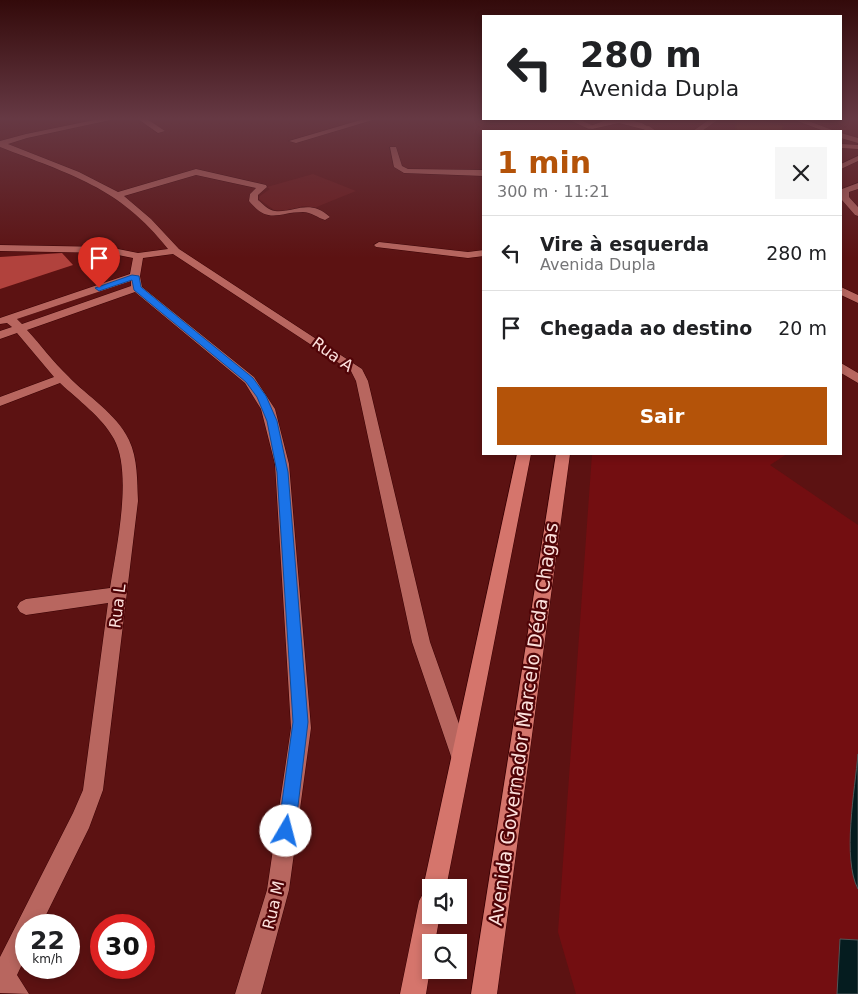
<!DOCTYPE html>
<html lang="pt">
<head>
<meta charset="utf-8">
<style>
  body { margin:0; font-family:"DejaVu Sans",sans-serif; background:#f6f6f6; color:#202124; height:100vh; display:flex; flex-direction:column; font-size:19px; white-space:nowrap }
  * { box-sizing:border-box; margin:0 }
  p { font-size:16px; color:#757577 }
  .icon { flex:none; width:28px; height:28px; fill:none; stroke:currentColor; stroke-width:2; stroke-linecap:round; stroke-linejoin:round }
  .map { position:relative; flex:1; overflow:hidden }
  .drawer { position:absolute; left:482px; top:130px; width:360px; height:325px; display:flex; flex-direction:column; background:#fff; border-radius:0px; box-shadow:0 2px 8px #0003 }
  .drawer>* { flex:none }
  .hud { position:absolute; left:482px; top:15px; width:360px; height:105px; border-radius:0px; box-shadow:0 2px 8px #0003; background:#fff; color:#202124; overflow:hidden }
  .tools { position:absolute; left:422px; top:879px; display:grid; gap:10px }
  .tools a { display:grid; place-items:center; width:45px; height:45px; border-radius:0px; background:#fff; box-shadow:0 2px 8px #0003; font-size:25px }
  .speed { position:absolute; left:15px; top:914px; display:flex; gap:10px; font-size:25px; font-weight:700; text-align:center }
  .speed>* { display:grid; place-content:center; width:65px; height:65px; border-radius:50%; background:#fff; box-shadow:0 2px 8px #0003; line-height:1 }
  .speed small { font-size:12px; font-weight:400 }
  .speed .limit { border:8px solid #d22; background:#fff; color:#111 }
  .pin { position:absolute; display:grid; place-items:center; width:42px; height:42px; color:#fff; margin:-51px -21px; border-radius:50% 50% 50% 0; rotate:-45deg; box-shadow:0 0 5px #0007 }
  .pin .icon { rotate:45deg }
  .me { position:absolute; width:55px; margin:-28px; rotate:8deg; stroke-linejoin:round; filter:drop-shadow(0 0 4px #0008) }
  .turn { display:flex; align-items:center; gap:18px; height:105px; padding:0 15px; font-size:22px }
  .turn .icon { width:65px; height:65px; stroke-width:2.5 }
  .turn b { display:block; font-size:35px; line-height:42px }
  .round { display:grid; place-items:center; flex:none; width:52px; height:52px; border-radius:0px; background:#f6f6f6 }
  .summary { display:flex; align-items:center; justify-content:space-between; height:85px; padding:0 15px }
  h1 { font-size:30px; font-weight:600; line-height:38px; color:#b45309 }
  .button { display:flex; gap:10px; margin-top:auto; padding:10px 15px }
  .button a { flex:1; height:58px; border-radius:0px; background:#b45309; color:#fff; font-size:20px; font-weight:600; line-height:58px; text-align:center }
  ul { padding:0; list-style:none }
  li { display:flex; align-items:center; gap:15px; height:75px; padding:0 15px; border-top:1px solid #e0e0e0 }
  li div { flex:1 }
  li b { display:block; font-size:19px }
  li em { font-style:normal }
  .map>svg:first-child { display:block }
  .built { fill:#6a1818 }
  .green { fill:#730e11 }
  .forest { fill:#b1423d }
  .water { fill:#051c1f; stroke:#4f5758 }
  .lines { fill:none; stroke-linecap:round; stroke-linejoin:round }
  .street-casing { stroke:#380103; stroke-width:1 }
  .secondary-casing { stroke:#380103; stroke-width:1 }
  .primary-casing { stroke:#380103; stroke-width:1 }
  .street { fill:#b8665f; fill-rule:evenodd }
  .secondary { fill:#c76e66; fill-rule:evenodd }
  .primary { fill:#d5756c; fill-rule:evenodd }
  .wall { fill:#652b09 }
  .building { fill:#76320a; stroke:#532307 }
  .route { fill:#1a73e8; stroke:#114b97 }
  .labels { text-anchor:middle; stroke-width:4.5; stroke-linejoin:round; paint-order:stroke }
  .street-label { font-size:16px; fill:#fce0dc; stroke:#500407 }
  .near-street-label { font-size:19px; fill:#fce0dc; stroke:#500407 }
</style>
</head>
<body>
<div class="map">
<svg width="858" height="994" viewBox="0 0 858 994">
  <rect width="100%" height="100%" fill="#5c1212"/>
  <polygon class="built" points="313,174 356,191 314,208 302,206 294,210 277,212 259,199 260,196 270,189 267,187"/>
  <polygon class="green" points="592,454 787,454 770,465 858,525 858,994 576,994 558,932"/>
  <polygon class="forest" points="62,253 73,265 0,289 0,257"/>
  <g class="water">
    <path d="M858 754V889C842 859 855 789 858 754Z"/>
    <polygon points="840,939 858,940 858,994 837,994"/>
  </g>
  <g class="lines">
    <g class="street-casing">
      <g id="street">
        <path d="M99 119H115L27 138 8 144 79 172 118 192 196 169 266 185 267 187 258 195V200C263 204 268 210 275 211 295 213 309 198 330 217L325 220C318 218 311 212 303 212 278 212 269 225 249 201L250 194 256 188 196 175 124 196 151 219 179 249 362 369 368 381 430 642 470 755 467 762 460 765 453 762 412 642 356 381 351 371 173 254 143 258 140 276 142 287 254 377 275 409 289 464 311 728 289 890 261 994H235L267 890 291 728 275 464 261 409 245 383 135 292 27 330C41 345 53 362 68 376 88 397 116 413 129 440 138 459 137 481 138 501L103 790 89 828 41 925H26V956L17 975 29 994 0 993V957L73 813 83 790 108 603 26 615 20 612 17 607 20 602 26 599 110 588C116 549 133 474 114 439 102 417 78 400 60 383L0 406V397L54 377 17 333 0 339V331L12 327 7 323 0 324V318L130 274 133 258 108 253 0 251V245L108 247 138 253 168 249C120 187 69 174 0 147V141L26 134ZM131 281V286L22 324 17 319Z"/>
        <polygon points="138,119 147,119 165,131 158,133"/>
        <polygon points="364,119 376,119 296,143 289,141"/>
        <polygon points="567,119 578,119 596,127 589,129"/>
        <polygon points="710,119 719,119 702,131 693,131"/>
        <polygon points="792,119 803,119 835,131 824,131"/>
        <polygon points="841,133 858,138 858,143 841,138"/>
        <polygon points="390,147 396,147 402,166 408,169 484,170 484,176 404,173 394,167"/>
        <polygon points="858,156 858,161 841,169 841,164"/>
        <polygon points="858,183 858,189 849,192 849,197 858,207 858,216 855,215 841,199 842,189"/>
        <polygon points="379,242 468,252 484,250 484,256 468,258 376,247 374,245"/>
        <polygon points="841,287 858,295 858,303 841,295"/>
        <polygon points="841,363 858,373 858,383 841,373"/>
      </g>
    </g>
    <g class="secondary-casing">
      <g id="secondary">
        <polygon points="643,126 649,126 656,131 647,131 642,128"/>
        <polygon points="841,144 858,145 858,149 841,148"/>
      </g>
    </g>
    <g class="primary-casing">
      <g id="primary">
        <polygon points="624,119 642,123 650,128 646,130 619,123 592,129 588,127 606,120"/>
        <polygon points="517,454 531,454 446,888 431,888 431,915 440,915 435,942 431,942 431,963 426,994 400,994 419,901 424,892 423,888"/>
        <polygon points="556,454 570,454 497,994 471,994"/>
      </g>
    </g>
    <use href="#street" class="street"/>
    <use href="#secondary" class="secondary"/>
    <use href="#primary" class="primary"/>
  </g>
  <polygon class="wall" points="735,119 758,119 782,131 735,131"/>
  <polygon class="building" points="736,119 758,119 783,126 782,131 751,131 736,130"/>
  <linearGradient id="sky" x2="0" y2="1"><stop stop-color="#330a0a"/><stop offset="0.46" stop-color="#663944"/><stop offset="1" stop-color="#663944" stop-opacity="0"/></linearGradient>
  <rect width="858" height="258" fill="url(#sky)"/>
  <polygon class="route" points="132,275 139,276 141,287 253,378 266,396 277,421 288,472 308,722 295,831 292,837 286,839 281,837 278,831 293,722 277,472 267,421 257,397 246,382 134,290 132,280 99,291 95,288"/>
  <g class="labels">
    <g class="street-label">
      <text transform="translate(333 354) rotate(36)" y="6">Rua A</text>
      <text transform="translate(117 606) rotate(-83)" y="6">Rua L</text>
      <text transform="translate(273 905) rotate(-77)" y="6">Rua M</text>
    </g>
    <g class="near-street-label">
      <text transform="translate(523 724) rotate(-82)" y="7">Avenida Governador Marcelo Déda Chagas</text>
    </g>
  </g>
</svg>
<div class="tools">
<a><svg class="icon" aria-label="sound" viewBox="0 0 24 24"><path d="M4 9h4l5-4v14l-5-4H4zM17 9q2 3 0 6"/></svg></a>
<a><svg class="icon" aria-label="search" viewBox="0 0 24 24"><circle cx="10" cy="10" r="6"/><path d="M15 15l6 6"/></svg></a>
</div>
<div class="speed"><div>22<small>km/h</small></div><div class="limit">30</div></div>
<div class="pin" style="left:99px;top:288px;background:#d93025"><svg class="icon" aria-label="arrive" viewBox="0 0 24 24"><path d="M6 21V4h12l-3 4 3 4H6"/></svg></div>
<svg class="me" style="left:286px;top:831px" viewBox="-20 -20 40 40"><circle r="19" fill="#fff"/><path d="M0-13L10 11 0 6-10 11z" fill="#1a73e8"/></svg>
<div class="hud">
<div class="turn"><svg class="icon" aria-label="left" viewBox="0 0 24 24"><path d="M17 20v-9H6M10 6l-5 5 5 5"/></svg><div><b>280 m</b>Avenida Dupla</div></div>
</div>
<section class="drawer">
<div class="summary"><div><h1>1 min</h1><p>300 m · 11:21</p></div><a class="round"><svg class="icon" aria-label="close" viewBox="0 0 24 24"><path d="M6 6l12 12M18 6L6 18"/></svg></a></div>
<ul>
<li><svg class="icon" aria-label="left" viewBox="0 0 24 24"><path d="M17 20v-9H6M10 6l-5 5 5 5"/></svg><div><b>Vire à esquerda</b><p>Avenida Dupla</p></div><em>280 m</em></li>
<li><svg class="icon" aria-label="arrive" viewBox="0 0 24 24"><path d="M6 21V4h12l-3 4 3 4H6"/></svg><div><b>Chegada ao destino</b></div><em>20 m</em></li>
</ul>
<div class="button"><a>Sair</a></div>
</section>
</div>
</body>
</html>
